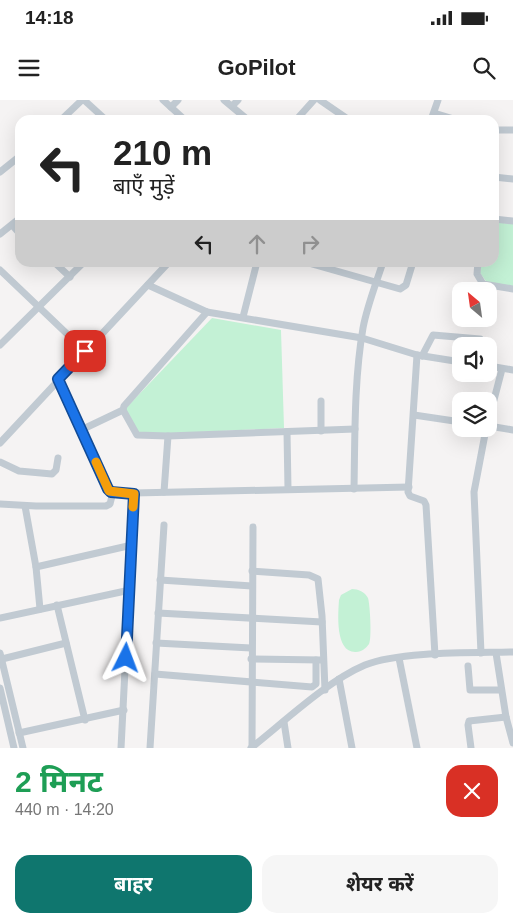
<!DOCTYPE html>
<html lang="hi">
<head>
<meta charset="utf-8">
<style>
  body { margin:0; font-family:Arial,"Noto Sans Devanagari",sans-serif; background:#f6f6f6; color:#222; height:100vh; display:flex; flex-direction:column; font-size:19px; white-space:nowrap }
  * { box-sizing:border-box; margin:0 }
  p { font-size:16px; color:#767676 }
  .icon { flex:none; width:28px; height:28px; fill:none; stroke:currentColor; stroke-width:2; stroke-linecap:round; stroke-linejoin:round }
  .map { position:relative; height:648px; overflow:hidden }
  .details { display:flex; flex-direction:column; background:#fff; flex:1 }
  .details>* { flex:none }
  .top-card { position:absolute; left:15px; top:15px; width:484px; height:152px; border-radius:15px; box-shadow:0 5px 20px #0002; background:#fff; color:#222; overflow:hidden }
  .needle { width:32px; rotate:331deg }
  .tools { position:absolute; left:452px; top:182px; display:grid; gap:10px }
  .tools a { display:grid; place-items:center; width:45px; height:45px; border-radius:10px; background:#fff; box-shadow:0 5px 20px #0002; font-size:25px }
  .pin { position:absolute; display:grid; place-items:center; width:42px; height:42px; color:#fff; margin:-21px; border-radius:10px; box-shadow:0 2px 8px #0006 }
  .me { position:absolute; width:55px; margin:-28px; rotate:3deg; stroke-linejoin:round; filter:drop-shadow(0 0 4px #0008) }
  .turn { display:flex; align-items:center; gap:18px; height:105px; padding:0 15px; font-size:22px }
  .turn .icon { width:65px; height:65px; stroke-width:2.5 }
  .turn b { display:block; font-size:35px; line-height:42px }
  .lanes { display:flex; align-items:center; height:48px; padding:0 15px; background:#0003; justify-content:center; gap:25px; direction:ltr }
  .lanes .off { opacity:.35 }
  .round { display:grid; place-items:center; flex:none; width:52px; height:52px; border-radius:15px; background:#f6f6f6 }
  .summary { display:flex; align-items:center; justify-content:space-between; height:85px; padding:0 15px }
  h1 { font-size:30px; font-weight:700; line-height:38px; color:#1e9e55 }
  .action { display:flex; gap:10px; margin-top:auto; padding:10px 15px }
  .action a { flex:1; height:58px; border-radius:15px; background:#0f766e; color:#fff; font-size:20px; font-weight:700; line-height:58px; text-align:center }
  .action a+a { background:#f6f6f6; color:#222 }
  .status { display:flex; justify-content:space-between; align-items:center; height:35px; padding:0 25px; background:#fff; direction:ltr }
  .status svg { height:14px; fill:currentColor }
  header { display:flex; justify-content:space-between; align-items:center; height:65px; padding:0 15px; background:#fff; font-size:22px; font-weight:700 }
  .map>svg:first-child { display:block }
  .green { fill:#c3f1d5 }
  .lines { fill:none; stroke-linecap:round; stroke-linejoin:round }
  .minor { stroke:#c1cad2; stroke-width:7 }
  .route-casing { stroke:#114b97; stroke-width:12 }
  .route { stroke:#1a73e8; stroke-width:9 }
  .slow { stroke:#f59e0b; stroke-width:9 }
</style>
</head>
<body>
<div class="status"><b>14:18</b><svg viewBox="0 0 49 12"><path d="M0 12V9h3v3zM5 12V6h3v6zM10 12V3h3v9zM15 12V0h3v12zM26 1h20v11H26zM47 4h2v5h-2z"/></svg></div>
<header><svg class="icon" aria-label="menu" viewBox="0 0 24 24"><path d="M4 6h16M4 12h16M4 18h16"/></svg>GoPilot<svg class="icon" aria-label="search" viewBox="0 0 24 24"><circle cx="10" cy="10" r="6"/><path d="M15 15l6 6"/></svg></header>
<div class="map">
<svg width="513" height="648" viewBox="0 0 513 648">
  <rect width="100%" height="100%" fill="#f5f3f3"/>
  <g class="green">
    <polygon points="494,122 513,124 513,187 488,184 480,173 481,163 494,162"/>
    <polygon points="212,218 281,230 284,328 140,335 125,309"/>
    <path d="M352 489C358 489 365 492 368 498 370 504 372 539 369 544 366 548 362 552 356 552 335 553 338 514 339 500L341 495Z"/>
  </g>
  <g class="lines">
    <g class="minor">
      <polyline points="84,0 106,20"/>
      <polyline points="163,0 185,20"/>
      <polyline points="224,0 248,20"/>
      <polyline points="320,0 349,20"/>
      <polyline points="232,6 238,0"/>
      <polyline points="171,7 178,0"/>
      <polyline points="434,13 457,20"/>
      <polyline points="61,20 82,0"/>
      <polyline points="296,20 314,0"/>
      <polyline points="431,20 438,0"/>
      <polyline points="494,30 513,30"/>
      <polyline points="0,72 20,56"/>
      <polyline points="494,77 513,79"/>
      <polyline points="494,119 513,121"/>
      <polyline points="12,125 20,134"/>
      <polyline points="0,134 20,118"/>
      <polyline points="54,162 70,177"/>
      <polyline points="305,162 400,189 406,185 413,162"/>
      <polyline points="478,162 477,174 483,184 513,189"/>
      <polyline points="0,170 85,251"/>
      <polyline points="148,185 207,212 362,238 417,255 461,262"/>
      <polyline points="207,212 124,306 123,310 137,335 168,336 355,329"/>
      <polyline points="243,217 257,162"/>
      <polyline points="0,245 84,162"/>
      <polyline points="417,255 408,392 410,396 424,401 426,405 435,555"/>
      <polyline points="422,256 433,235 480,239"/>
      <polyline points="489,266 513,270"/>
      <polyline points="59,279 108,389 111,392 134,393 121,648"/>
      <polyline points="414,315 461,322"/>
      <polyline points="489,319 502,269"/>
      <polyline points="489,326 513,330"/>
      <polyline points="81,330 123,310"/>
      <polyline points="321,331 321,301"/>
      <polyline points="287,332 288,389"/>
      <polyline points="0,343 169,162"/>
      <polyline points="0,362 19,371 52,374 56,370 58,358"/>
      <path d="M354 389C355 337 354 280 363 228 367 206 376 184 383 162"/>
      <polyline points="164,392 168,336"/>
      <polyline points="134,393 409,387"/>
      <polyline points="0,404 36,406 106,406 110,404 113,392"/>
      <polyline points="25,406 36,467 40,509"/>
      <polyline points="36,467 132,445"/>
      <polyline points="252,471 309,475 318,479 322,516 325,590"/>
      <polyline points="160,480 252,486"/>
      <polyline points="57,505 85,620"/>
      <polyline points="158,513 322,522"/>
      <polyline points="0,518 130,490"/>
      <polyline points="156,543 251,548"/>
      <polyline points="0,553 23,648"/>
      <polyline points="481,553 474,392 486,329"/>
      <polyline points="496,553 506,617 513,643"/>
      <polyline points="399,558 417,648"/>
      <polyline points="2,559 66,543"/>
      <polyline points="251,559 321,560"/>
      <polyline points="468,566 470,590 501,590"/>
      <polyline points="155,574 312,587 316,584 316,560"/>
      <polyline points="339,579 352,648"/>
      <polyline points="0,588 14,648"/>
      <polyline points="284,622 288,648"/>
      <polyline points="19,633 124,610"/>
      <polyline points="252,647 253,427"/>
      <polyline points="150,648 164,425"/>
      <path d="M251 648C284 622 327 581 365 565 400 551 474 553 513 552"/>
      <polyline points="471,648 468,625 469,621 506,617"/>
    </g>
  </g>
  <g class="lines">
    <g class="route-casing">
      <polyline id="route" points="85,251 58,279 108,389 111,392 134,394 126,558"/>
    </g>
    <use href="#route" class="route"/>
    <polyline class="slow" points="96,362 109,391 134,394 133,407"/>
  </g>
</svg>
<div class="tools">
<a><svg class="needle" viewBox="-14 -14 28 28"><path d="M0-13l5 13h-10z" fill="#e53935"/><path d="M0 13l5-13h-10z" fill="#767676"/></svg></a>
<a><svg class="icon" aria-label="sound" viewBox="0 0 24 24"><path d="M4 9h4l5-4v14l-5-4H4zM17 9q2 3 0 6"/></svg></a>
<a><svg class="icon" aria-label="layers" viewBox="0 0 24 24"><path d="M12 4l9 5-9 5-9-5zM3 14l9 5 9-5"/></svg></a>
</div>
<div class="pin" style="left:85px;top:251px;background:#d93025"><svg class="icon" aria-label="arrive" viewBox="0 0 24 24"><path d="M6 21V4h12l-3 4 3 4H6"/></svg></div>
<svg class="me" style="left:126px;top:558px" viewBox="-20 -20 40 40"><path d="M0-17L14 15 0 8-14 15z" fill="#1a73e8" stroke="#fff" stroke-width="4"/></svg>
<div class="top-card">
<div class="turn"><svg class="icon" aria-label="left" viewBox="0 0 24 24"><path d="M17 20v-9H6M10 6l-5 5 5 5"/></svg><div><b>210 m</b>बाएँ मुड़ें</div></div>
<div class="lanes"><svg class="icon" aria-label="left" viewBox="0 0 24 24"><path d="M17 20v-9H6M10 6l-5 5 5 5"/></svg><svg class="icon off" aria-label="ahead" viewBox="0 0 24 24"><path d="M12 20V5M6 11l6-6 6 6"/></svg><svg class="icon off" aria-label="right" viewBox="0 0 24 24"><path d="M7 20v-9h11M14 6l5 5-5 5"/></svg></div>
</div>
</div>
<section class="details">
<div class="summary"><div><h1>2 मिनट</h1><p>440 m · 14:20</p></div><a class="round" style="background:#d93025;color:#fff"><svg class="icon" aria-label="close" viewBox="0 0 24 24"><path d="M6 6l12 12M18 6L6 18"/></svg></a></div>
<div class="action"><a>बाहर</a><a>शेयर करें</a></div>
</section>
</body>
</html>
